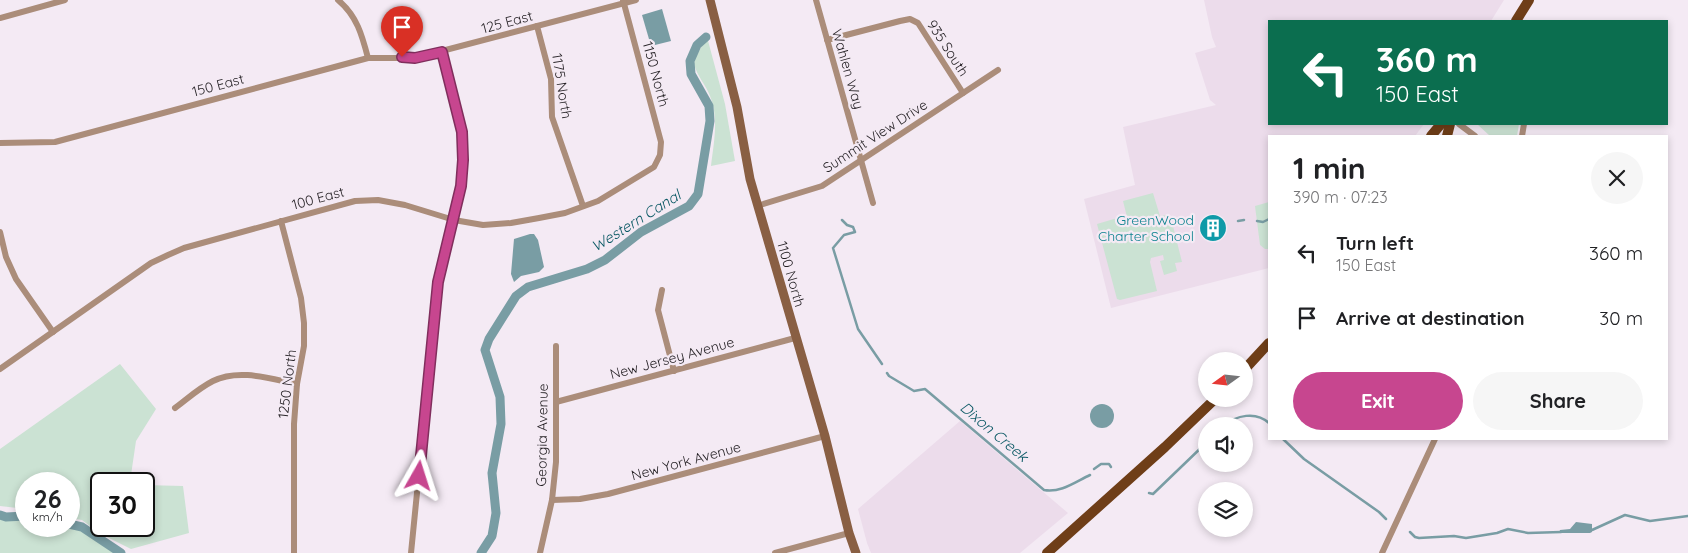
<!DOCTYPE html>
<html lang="en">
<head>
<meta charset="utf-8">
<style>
  body { margin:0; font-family:Quicksand,sans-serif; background:#f6f6f6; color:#202124; height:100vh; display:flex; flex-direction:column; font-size:19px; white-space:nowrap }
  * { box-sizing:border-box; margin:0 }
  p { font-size:16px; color:#757577 }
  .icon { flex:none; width:28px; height:28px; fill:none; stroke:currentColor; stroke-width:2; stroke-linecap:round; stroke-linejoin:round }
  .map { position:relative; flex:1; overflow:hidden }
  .details { position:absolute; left:1268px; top:135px; width:400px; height:305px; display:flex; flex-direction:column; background:#fff; border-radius:0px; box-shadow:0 2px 8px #0003 }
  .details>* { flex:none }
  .top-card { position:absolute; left:1268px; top:20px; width:400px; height:105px; border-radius:0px; box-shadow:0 2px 8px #0003; background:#0b6e4f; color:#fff; overflow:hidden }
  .needle { width:32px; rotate:255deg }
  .fabs { position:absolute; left:1198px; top:352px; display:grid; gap:10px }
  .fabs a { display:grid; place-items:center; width:55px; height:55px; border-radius:50%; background:#fff; box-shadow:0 2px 8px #0003; font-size:25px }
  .speed { position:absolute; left:15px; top:472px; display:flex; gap:10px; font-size:25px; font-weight:700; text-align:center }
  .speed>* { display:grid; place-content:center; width:65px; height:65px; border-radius:50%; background:#fff; box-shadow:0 2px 8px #0003; line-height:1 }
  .speed small { font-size:12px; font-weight:400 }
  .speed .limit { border:2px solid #111; border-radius:8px; background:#fff; color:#111 }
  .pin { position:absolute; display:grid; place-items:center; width:42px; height:42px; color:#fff; margin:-51px -21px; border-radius:50% 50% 50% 0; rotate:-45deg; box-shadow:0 0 5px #0007 }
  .pin .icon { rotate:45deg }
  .me { position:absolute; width:55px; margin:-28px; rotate:6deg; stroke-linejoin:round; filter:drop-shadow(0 0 4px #0008) }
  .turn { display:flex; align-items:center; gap:18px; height:105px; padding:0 25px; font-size:22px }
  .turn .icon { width:65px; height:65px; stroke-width:2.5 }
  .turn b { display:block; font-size:35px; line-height:42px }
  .round { display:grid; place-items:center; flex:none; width:52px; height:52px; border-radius:26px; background:#f6f6f6 }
  .head { display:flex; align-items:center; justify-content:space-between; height:85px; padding:0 25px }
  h1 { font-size:30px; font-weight:700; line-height:38px }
  .button { display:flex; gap:10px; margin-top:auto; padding:10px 25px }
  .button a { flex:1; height:58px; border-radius:30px; background:#c7468f; color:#fff; font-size:20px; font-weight:700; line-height:58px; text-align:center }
  .button a+a { background:#f6f6f6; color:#202124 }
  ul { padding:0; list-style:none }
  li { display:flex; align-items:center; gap:15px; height:65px; padding:0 25px }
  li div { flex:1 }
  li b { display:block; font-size:19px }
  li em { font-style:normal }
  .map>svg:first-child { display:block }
  .built { fill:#ecdceb }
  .green { fill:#cbe2d3 }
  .water { fill:#799da4 }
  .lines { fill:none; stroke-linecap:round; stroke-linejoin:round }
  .stream { stroke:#799da4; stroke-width:2.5 }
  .canal { stroke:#799da4; stroke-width:9 }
  .street { stroke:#ab8d7a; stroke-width:6 }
  .secondary { stroke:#895f43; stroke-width:9 }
  .primary { stroke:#6f3e18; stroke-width:10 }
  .route-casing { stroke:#812e5d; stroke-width:12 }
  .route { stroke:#c7468f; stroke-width:9 }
  .labels { text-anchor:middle; stroke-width:4.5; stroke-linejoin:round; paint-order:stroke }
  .street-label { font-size:14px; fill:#231f23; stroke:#f4eaf4 }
  .culture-label { font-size:14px; fill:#0d838f; stroke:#f4eaf4; text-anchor:end }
  .water-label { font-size:15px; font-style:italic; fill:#0b5965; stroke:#f4eaf4 }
</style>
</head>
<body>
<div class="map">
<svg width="1688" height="553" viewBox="0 0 1688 553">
  <rect width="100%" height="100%" fill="#f4eaf4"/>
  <g class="built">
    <polygon points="1204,0 1504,0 1491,21 1269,21 1269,124 1424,124 1415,136 1269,136 1269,268 1111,308 1084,199 1135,185 1123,127 1216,105 1210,100 1195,53 1216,47 1212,37"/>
    <polygon points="960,421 1068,513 1020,553 871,553 867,543 858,509"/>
  </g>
  <g class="green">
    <path d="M707 37 725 104 735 161 711 166C714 142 719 118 710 96 706 85 697 76 694 64L695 58Z"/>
    <polygon points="1477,124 1519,124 1517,136 1490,136"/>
    <polygon points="1153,193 1160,216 1167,215 1171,218 1182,262 1175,263 1177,271 1164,275 1160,261 1164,260 1163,255 1151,258 1150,262 1157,291 1120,300 1117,299 1097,224 1124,216 1127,217 1123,201"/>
    <polygon points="1269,202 1269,249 1265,249 1260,245 1255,206"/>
    <polygon points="120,364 156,409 136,441 131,475 133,484 101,484 101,526 144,526 144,485 183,486 189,533 131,549 99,533 82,520 69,518 69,484 26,484 26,509 0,506 0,449"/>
    <polygon points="0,518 6,520 26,520 26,526 65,526 81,529 114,553 0,553"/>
  </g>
  <g class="water">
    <polygon points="662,9 671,41 651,46 642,15"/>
    <polygon points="530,234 534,234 538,240 544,267 539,272 521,276 514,282 511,274 514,239"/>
    <circle cx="1102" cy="416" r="12"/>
    <polygon points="1576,522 1592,524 1592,532 1590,533 1559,533 1560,530 1570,529"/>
  </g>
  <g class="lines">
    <g class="stream">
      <polyline points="842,220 847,225 853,227 855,232 844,235 833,248 858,329 882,364"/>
      <polyline points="1238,221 1244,220"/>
      <polyline points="1257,221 1263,222 1269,219"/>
      <path d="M887 373 889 376 914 391 925 389 1044 490C1061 493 1075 482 1090 475"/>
      <path d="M1224 426C1236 415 1256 411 1269 423"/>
      <polyline points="1283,439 1304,459 1379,512 1386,519"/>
      <polyline points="1094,469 1101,464 1109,464 1111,467"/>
      <polyline points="1149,493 1153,494 1206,443"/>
      <polyline points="1592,530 1625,515 1650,521 1688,516"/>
      <polyline points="1410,532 1415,537 1419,538 1454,536 1466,538 1497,533 1508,529 1528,533 1561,532"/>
    </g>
    <g class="canal">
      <polyline points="0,515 6,517 26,516"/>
      <polyline points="69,524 82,527 121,553"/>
      <polyline points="481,553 492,536 496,513 492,473 501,424 500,397 485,350 489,339 516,296 528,287 587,269 605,260 641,232 689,206 698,194 710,121 709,106 691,74 690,61 697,45 706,37"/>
    </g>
    <g class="street">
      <path d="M338 0C357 16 362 35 368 58"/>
      <polyline points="816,0 873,203"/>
      <polyline points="0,18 65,0"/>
      <polyline points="537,26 551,79 552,117 583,206"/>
      <polyline points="827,40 900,21 910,19 918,23 963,93"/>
      <polyline points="1459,124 1475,136"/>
      <polyline points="1522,136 1524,124"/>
      <polyline points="0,143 55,142 368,58 415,58 636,0"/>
      <polyline points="757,206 822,186 998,70"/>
      <polyline points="281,221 301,298 304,323 304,346 297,384 294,424 294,553"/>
      <polyline points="0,232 6,257 16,279 53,332"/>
      <polyline points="662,290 658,310 674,371"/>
      <polyline points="0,369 151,263 168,255 184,248 355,201 378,200 405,205 454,220 483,225 511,223 539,218 565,213 598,201 654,167 660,155 661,142 623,0"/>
      <polyline points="556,402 795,338"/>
      <path d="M175 408C187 399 199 388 213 381 239 368 271 379 297 384"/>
      <polyline points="552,500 580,499 608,494 825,436"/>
      <polyline points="411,553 438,282 461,186 463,160 462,132 442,52"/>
      <polyline points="540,553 552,500 556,462 556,346"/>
      <polyline points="775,553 849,533"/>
      <polyline points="1382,553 1435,439"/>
    </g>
    <polyline class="secondary" points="710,0 737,107 750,179 825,436 849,533 856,553"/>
    <g class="primary">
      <polyline points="1516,21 1529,0"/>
      <polyline points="1431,136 1441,124"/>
      <polyline points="1447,136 1450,124"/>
      <polyline points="1244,370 1269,343"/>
      <polyline points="1047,553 1165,447 1215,399"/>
    </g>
  </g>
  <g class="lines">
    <g class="route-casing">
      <polyline id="route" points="402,57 415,58 442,52 462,132 463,160 461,186 438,282 419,476"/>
    </g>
    <use href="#route" class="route"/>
  </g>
  <defs>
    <g id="building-disc" transform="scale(1.4375)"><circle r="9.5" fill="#0f9aa8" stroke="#f4eaf4"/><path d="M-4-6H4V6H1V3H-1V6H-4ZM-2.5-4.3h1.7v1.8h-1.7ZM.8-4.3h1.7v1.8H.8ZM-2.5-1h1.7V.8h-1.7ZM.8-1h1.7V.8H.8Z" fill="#fff"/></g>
  </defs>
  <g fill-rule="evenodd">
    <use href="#building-disc" x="1213" y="228"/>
  </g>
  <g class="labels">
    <g class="street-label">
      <text transform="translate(507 22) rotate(-15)" y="5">125 East</text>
      <text transform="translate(948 48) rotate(57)" y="5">935 South</text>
      <text transform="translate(848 69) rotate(74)" y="5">Wahlen Way</text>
      <text transform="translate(656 74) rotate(75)" y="5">1150 North</text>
      <text transform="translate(218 85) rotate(-15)" y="5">150 East</text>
      <text transform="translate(562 86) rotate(81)" y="5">1175 North</text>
      <text transform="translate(875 136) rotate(-33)" y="5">Summit View Drive</text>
      <text transform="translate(318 198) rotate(-15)" y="5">100 East</text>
      <text transform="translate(791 274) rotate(74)" y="5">1100 North</text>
      <text transform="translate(672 358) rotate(-15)" y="5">New Jersey Avenue</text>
      <text transform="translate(287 384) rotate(-83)" y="5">1250 North</text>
      <text transform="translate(542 435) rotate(-89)" y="5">Georgia Avenue</text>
      <text transform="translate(686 461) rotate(-15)" y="5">New York Avenue</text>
    </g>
    <g class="culture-label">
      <text x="1194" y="225">GreenWood<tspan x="1194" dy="16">Charter School</tspan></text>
    </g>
    <g class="water-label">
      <text transform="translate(636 221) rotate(-32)" y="5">Western Canal</text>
      <text transform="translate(994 432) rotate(40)" y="5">Dixon Creek</text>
    </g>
  </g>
</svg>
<div class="fabs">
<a><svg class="needle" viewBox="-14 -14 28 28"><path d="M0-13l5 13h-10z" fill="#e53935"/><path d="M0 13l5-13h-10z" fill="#757577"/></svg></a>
<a><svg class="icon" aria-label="sound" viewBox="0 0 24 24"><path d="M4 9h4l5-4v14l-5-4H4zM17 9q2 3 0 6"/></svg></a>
<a><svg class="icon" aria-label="layers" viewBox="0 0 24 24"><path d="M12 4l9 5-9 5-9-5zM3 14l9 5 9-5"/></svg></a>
</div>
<div class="speed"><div>26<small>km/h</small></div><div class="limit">30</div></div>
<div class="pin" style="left:402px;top:57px;background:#d93025"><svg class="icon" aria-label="arrive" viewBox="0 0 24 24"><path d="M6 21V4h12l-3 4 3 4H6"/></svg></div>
<svg class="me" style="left:419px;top:476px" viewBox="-20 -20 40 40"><path d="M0-17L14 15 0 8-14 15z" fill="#c7468f" stroke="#fff" stroke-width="4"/></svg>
<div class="top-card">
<div class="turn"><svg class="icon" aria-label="left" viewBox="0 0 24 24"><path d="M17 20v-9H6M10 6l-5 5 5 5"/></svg><div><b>360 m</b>150 East</div></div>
</div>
<section class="details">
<div class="head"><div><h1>1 min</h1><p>390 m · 07:23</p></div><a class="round"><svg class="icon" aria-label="close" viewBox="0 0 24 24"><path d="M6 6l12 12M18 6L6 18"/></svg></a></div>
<ul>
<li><svg class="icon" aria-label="left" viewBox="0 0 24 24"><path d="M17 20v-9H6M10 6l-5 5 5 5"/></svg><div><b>Turn left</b><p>150 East</p></div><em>360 m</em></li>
<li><svg class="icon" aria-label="arrive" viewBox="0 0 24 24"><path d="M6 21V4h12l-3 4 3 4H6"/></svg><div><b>Arrive at destination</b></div><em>30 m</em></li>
</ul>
<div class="button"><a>Exit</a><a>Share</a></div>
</section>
</div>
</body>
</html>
